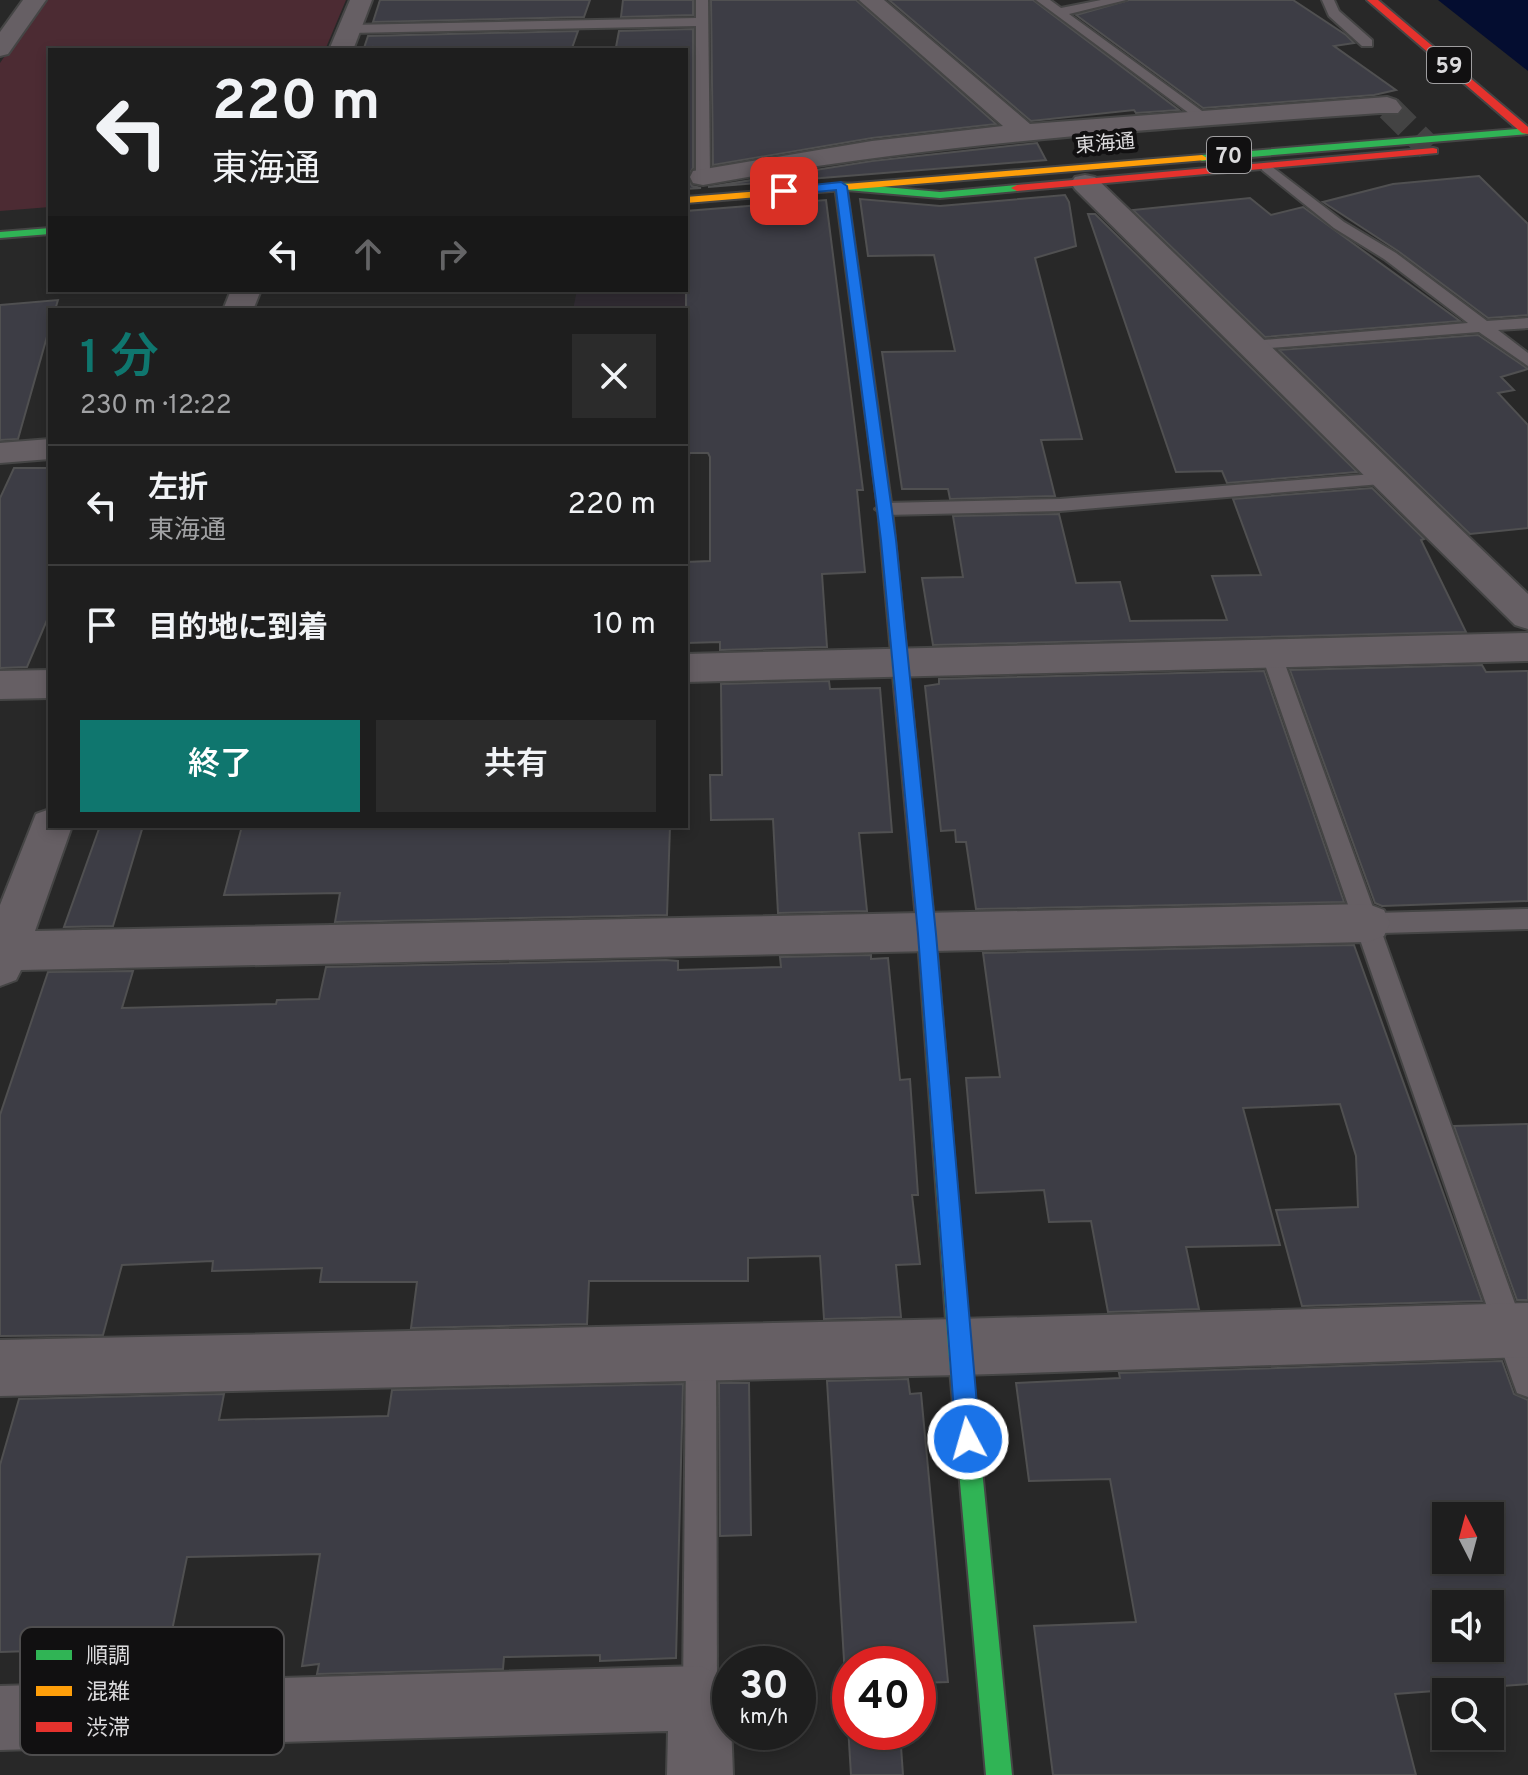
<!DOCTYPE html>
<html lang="ja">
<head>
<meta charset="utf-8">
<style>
  body { margin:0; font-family:Overpass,"Noto Sans JP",sans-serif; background:#2b2b2b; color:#f1f3f6; height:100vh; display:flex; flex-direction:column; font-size:30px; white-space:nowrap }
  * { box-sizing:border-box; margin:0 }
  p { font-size:26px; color:#a1a2a4 }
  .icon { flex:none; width:44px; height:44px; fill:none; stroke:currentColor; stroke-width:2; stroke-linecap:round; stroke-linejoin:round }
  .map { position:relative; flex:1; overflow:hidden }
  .details { position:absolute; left:48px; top:308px; width:640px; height:520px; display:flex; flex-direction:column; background:#1e1e1e; border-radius:0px; box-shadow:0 4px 12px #0003,0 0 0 2px #3c3c3c }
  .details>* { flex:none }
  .hud { position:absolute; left:48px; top:48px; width:640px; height:244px; border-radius:0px; box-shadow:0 4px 12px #0003,0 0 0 2px #3c3c3c; background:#1e1e1e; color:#f1f3f6; overflow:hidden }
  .needle { width:52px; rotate:354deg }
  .fabs { position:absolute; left:1432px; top:1502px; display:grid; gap:16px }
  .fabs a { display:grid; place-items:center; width:72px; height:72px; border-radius:0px; background:#1e1e1e; box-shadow:0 4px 12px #0003,0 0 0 2px #3c3c3c; font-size:40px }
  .speed { position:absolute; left:712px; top:1646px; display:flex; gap:16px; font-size:40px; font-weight:700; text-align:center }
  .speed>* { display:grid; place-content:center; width:104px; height:104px; border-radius:50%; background:#1e1e1e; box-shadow:0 4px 12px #0003,0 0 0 2px #3c3c3c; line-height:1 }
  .speed small { font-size:20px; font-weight:400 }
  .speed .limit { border:12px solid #d22; background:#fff; color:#111 }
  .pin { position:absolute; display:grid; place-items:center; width:68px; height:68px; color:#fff; margin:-34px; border-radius:16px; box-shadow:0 4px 12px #0006 }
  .me { position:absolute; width:88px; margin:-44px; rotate:354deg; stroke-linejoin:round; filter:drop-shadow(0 0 6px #0008) }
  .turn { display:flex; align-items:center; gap:28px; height:168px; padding:0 32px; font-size:36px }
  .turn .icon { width:104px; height:104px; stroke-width:2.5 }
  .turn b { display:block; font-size:56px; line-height:68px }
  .lanes { display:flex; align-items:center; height:76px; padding:0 32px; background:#0003; justify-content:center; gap:40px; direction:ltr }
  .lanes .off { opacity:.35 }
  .round { display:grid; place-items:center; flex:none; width:84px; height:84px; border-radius:0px; background:#2b2b2b }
  .overview { display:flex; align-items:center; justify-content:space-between; height:136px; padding:0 32px }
  h1 { font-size:48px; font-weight:600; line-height:60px; color:#0f766e }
  .primary-button { display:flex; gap:16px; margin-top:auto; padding:16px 32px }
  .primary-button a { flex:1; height:92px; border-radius:0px; background:#0f766e; color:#fff; font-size:32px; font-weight:600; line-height:92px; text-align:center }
  .primary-button a+a { background:#2b2b2b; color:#f1f3f6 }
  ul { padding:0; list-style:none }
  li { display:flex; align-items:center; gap:24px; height:120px; padding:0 32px; border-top:2px solid #3c3c3c }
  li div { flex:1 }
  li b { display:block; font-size:30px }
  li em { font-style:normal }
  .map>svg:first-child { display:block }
  .built { fill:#302b32 }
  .green { fill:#4c2b33 }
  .water { fill:#040d30 }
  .building { fill:#3d3d45; stroke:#505051; stroke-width:2; fill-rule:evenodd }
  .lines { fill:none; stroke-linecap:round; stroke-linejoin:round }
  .street-tunnel { stroke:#434343; stroke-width:26; stroke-dasharray:26 13; stroke-linecap:butt }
  .lane-casing { stroke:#454545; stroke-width:4 }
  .street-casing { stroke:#454545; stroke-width:4 }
  .fast-casing { stroke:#454545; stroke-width:4 }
  .slow-casing { stroke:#454545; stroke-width:4 }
  .jam-casing { stroke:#454545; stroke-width:4 }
  .lane { fill:#665f64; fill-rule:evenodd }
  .street { fill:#665f64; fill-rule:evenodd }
  .fast { fill:#30b455; fill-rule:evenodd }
  .slow { fill:#ff9f0a; fill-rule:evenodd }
  .jam { fill:#e5322d; fill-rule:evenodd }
  .route { fill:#1a73e8; stroke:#114b97; stroke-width:2 }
  .labels { text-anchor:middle; stroke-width:8; stroke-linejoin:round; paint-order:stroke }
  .far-street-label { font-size:20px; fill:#dcdbdd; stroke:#111011 }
  .shield { fill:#111011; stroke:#9f9ea0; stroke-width:2 }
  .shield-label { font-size:22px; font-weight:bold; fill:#dcdbdd }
  .key { fill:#111011; stroke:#4e4d4e; stroke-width:2 }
  .key-label { font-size:22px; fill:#dcdbdd }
</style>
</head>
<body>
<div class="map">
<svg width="1528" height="1775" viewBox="0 0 1528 1775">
  <rect width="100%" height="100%" fill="#282828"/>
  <polygon class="built" points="686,225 692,256 691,456 686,456 686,310 573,310 577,290 686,290"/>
  <polygon class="green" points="43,0 346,0 325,50 50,50 50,207 0,211 0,63"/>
  <polygon class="water" points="1438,0 1528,0 1528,71"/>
  <g class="building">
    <polygon points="380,0 590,0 584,17 373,22"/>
    <polygon points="623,0 693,0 693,15 621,17"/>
    <polygon points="711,0 856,0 996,124 872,138 713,165"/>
    <polygon points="889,0 1033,0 1179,110 1136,113 1134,110 1031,121"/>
    <polygon points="1129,0 1293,0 1346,35 1354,43 1334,46 1396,90 1374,95 1203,108 1076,15"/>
    <polygon points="693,29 693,168 687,178 692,186 701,188 686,189 686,47 616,47 619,31"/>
    <polygon points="578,31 572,48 566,49 371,50 372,47 364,48 368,36"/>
    <polygon points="1037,143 1046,160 708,187 872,161"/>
    <polygon points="1479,176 1528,224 1528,315 1488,318 1398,251 1323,202 1393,184"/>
    <polygon points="1065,195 1069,202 1076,246 1035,258 1082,439 1041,440 1055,496 950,499 948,489 902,489 882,352 955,351 934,255 868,256 860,199 940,206"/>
    <polygon points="1250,198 1271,215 1303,207 1460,321 1265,337 1133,210"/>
    <polygon points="826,200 863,490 857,490 865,572 822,574 827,647 720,650 720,642 686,643 686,562 710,561 710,457 708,453 686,453 686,211"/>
    <polygon points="1088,214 1095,214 1357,472 1227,483 1222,471 1176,472"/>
    <polygon points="58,300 55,310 50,310 50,326 18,439 0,440 0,305"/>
    <polygon points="1478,335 1528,369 1501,377 1514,390 1498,393 1528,425 1528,528 1470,534 1279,350"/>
    <polygon points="14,468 50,468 50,613 27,667 0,668 0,498"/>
    <polygon points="1372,488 1424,539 1421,540 1466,632 933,645 922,578 963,577 953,516 1059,514 1076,583 1120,582 1130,621 1227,620 1212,576 1261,575 1233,499"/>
    <polygon points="1482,665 1486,672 1528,671 1528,901 1382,906 1375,903 1290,670"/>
    <polygon points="1264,671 1344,902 976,909 966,842 956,842 955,830 941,831 925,686 939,684 939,679"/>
    <polygon points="829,681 830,689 880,688 892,832 859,833 867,911 778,913 773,819 711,820 710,775 722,775 721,684"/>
    <polygon points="100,826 143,826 113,926 64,927"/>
    <polygon points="242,826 670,826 667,915 335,922 340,893 224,895"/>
    <polygon points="1354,945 1482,1301 1302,1306 1276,1210 1358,1207 1356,1156 1340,1104 1243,1108 1280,1245 1186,1247 1199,1309 1108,1312 1091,1221 1049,1222 1044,1190 976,1193 966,1078 1000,1077 983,953"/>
    <polygon points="871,955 871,959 888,958 900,1080 910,1079 918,1195 912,1195 920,1264 896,1265 901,1317 824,1319 820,1256 748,1258 748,1281 589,1281 587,1324 411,1328 417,1282 320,1282 322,1268 212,1271 213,1261 122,1265 103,1335 0,1336 0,1115 48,972 133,971 122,1008 276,1004 277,1000 319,999 326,967 666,960 678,961 678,970 781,967 780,957"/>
    <polygon points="1528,1124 1528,1300 1517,1300 1454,1126"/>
    <path d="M1502 1361 1514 1394 1528 1400V1684L1395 1694 1416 1775H1053L1034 1626 1136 1622 1110 1479 1029 1481 1016 1383 1120 1378 1119 1373ZM1446 1516H1490V1560H1446ZM1446 1604H1490V1648H1446Z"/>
    <polygon points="908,1379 910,1394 921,1393 948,1682 918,1683 918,1664 850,1664 850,1732 900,1732 903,1775 851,1775 827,1381"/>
    <polygon points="719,1383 749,1383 751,1535 720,1536"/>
    <polygon points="683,1384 676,1658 600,1661 600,1655 504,1657 503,1669 317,1674 319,1664 302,1666 320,1554 187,1557 167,1655 61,1658 63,1650 0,1652 0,1465 19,1399 224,1394 219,1420 388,1416 392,1390"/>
  </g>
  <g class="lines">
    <polyline class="street-tunnel" points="1389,108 1429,148"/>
    <g class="lane-casing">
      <g id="lane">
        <polygon points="696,0 708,0 710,177 703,181 696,177 696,26 350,33 344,29 350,25 696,18"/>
        <polygon points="1036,0 1050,0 1061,8 1101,0 1126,0 1069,14 1213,119 1201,122"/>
        <polygon points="1322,0 1334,0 1339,11 1372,40 1372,46 1362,46 1329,16"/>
        <polygon points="1267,163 1344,222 1396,253 1487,321 1528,318 1528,328 1498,330 1528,353 1528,366 1479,332 1245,350 1243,346 1245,342 1251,341 1468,323 1384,259 1334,228 1262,170 1262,164"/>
        <polygon points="1386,473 1393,475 1395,479 1393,483 1060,511 885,515 875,509 885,503 1060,499"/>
        <polygon points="1271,646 1278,648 1281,653 1375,913 1528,909 1528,929 1382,933 1528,1340 1528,1397 1517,1393 1513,1382 1261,653 1264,648"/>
        <polygon points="701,1337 712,1341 716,1352 717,1698 712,1710 700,1715 688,1710 683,1698 686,1352 690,1341"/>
      </g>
    </g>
    <g class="street-casing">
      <g id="street">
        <polygon points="23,0 46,0 8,54 0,56 0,32"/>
        <polygon points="350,0 372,0 353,50 329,50"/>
        <path d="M859 0H884L1030 124 1387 97 1396 100 1402 108 1398 113H1380C1152 129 928 143 703 185L693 183 690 177 693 171 872 141 1003 126Z"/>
        <polygon points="1085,175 1095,177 1528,594 1528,629 1515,625 1075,189 1071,183 1075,177"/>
        <polygon points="231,290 261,290 253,310 223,310"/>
        <polygon points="50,439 50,459 0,463 0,443"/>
        <polygon points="1528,633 1528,661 686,682 686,654"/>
        <polygon points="50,670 50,698 0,699 0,671"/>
        <polygon points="50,809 50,826 72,826 35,931 1368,904 1384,910 1390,923 1384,936 1368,942 21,970 16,980 0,986 0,905 36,814"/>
        <polygon points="1528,1303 1528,1357 959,1375 0,1396 0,1340 959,1319"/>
        <polygon points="700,1666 722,1676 730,1694 733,1775 667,1775 668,1731 0,1750 0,1686"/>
      </g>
    </g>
    <g class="fast-casing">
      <g id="fast">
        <polygon points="1528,128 1528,134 1202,161 1197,158 1202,155"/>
        <polygon points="841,183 940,192 1017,185 1023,188 1017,191 940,198 847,190 892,509 910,686 902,692 894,686 878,509 835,186"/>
        <polygon points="50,228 50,234 0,238 0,232"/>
        <polygon points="927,932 934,934 936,940 970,1347 1012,1775 986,1775 948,1347 918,940 920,934"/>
      </g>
    </g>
    <g class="slow-casing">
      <polygon id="slow" points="1202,155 1207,158 1206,160 686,203 686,197"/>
    </g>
    <g class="jam-casing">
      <g id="jam">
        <polygon points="1367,0 1378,0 1528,127 1528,134 1522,133"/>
        <polygon points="1433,148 1437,149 1437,153 1017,191 1011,188 1017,185"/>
        <polygon points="902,680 910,686 936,940 934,946 927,948 920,946 918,940 894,686"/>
      </g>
    </g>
    <use href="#lane" class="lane"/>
    <use href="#street" class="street"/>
    <use href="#fast" class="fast"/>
    <use href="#slow" class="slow"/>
    <use href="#jam" class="jam"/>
  </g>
  <polygon class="route" points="841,182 847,186 896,540 936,934 980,1439 976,1447 968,1450 960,1447 956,1439 918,934 881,540 836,190 784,195 779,191 784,188"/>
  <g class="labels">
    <g class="far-street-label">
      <text transform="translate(1105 143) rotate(-5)" y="7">東海通</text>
    </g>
    <g class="shield">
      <rect x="1427" y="47" width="44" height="36" rx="6"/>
      <rect x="1207" y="137" width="44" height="36" rx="6"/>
    </g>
    <g class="shield-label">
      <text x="1449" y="73">59</text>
      <text x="1229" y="163">70</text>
    </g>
  </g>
  <rect x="20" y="1627" width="264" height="128" rx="12" class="key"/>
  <rect x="36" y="1650" width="36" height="10" fill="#30b455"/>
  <rect x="36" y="1686" width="36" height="10" fill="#ff9f0a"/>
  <rect x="36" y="1722" width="36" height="10" fill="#e5322d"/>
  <g class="key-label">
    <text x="86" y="1663">順調</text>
    <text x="86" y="1699">混雑</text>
    <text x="86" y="1735">渋滞</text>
  </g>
</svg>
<div class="fabs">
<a><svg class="needle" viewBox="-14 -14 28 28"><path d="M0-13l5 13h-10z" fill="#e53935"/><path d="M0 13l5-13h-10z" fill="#a1a2a4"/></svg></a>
<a><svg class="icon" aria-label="sound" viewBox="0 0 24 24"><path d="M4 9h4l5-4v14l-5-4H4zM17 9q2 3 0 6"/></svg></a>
<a><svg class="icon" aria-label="search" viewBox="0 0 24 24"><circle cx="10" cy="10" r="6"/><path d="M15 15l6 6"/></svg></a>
</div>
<div class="speed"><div>30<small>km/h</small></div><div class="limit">40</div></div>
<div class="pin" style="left:784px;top:191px;background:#d93025"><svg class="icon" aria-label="arrive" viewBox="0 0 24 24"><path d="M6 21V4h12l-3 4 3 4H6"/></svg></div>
<svg class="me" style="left:968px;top:1439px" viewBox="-20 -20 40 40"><circle r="17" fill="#1a73e8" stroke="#fff" stroke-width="3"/><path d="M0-11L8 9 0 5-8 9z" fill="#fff"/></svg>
<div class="hud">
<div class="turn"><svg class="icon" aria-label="left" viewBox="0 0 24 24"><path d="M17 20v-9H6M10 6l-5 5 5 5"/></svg><div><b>220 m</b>東海通</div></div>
<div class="lanes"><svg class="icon" aria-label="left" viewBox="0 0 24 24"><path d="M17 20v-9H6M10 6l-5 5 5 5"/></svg><svg class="icon off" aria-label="ahead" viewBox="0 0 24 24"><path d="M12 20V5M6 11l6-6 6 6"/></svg><svg class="icon off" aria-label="right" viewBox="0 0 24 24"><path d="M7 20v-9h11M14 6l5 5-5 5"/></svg></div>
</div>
<section class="details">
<div class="overview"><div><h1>1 分</h1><p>230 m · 12:22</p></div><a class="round"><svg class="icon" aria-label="close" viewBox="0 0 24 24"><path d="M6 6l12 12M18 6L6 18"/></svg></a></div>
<ul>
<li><svg class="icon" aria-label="left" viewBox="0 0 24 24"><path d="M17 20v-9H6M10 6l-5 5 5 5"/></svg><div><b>左折</b><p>東海通</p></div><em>220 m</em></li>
<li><svg class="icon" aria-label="arrive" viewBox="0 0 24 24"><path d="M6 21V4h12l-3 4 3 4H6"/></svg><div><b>目的地に到着</b></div><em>10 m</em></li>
</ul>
<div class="primary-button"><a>終了</a><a>共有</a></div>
</section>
</div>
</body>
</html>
